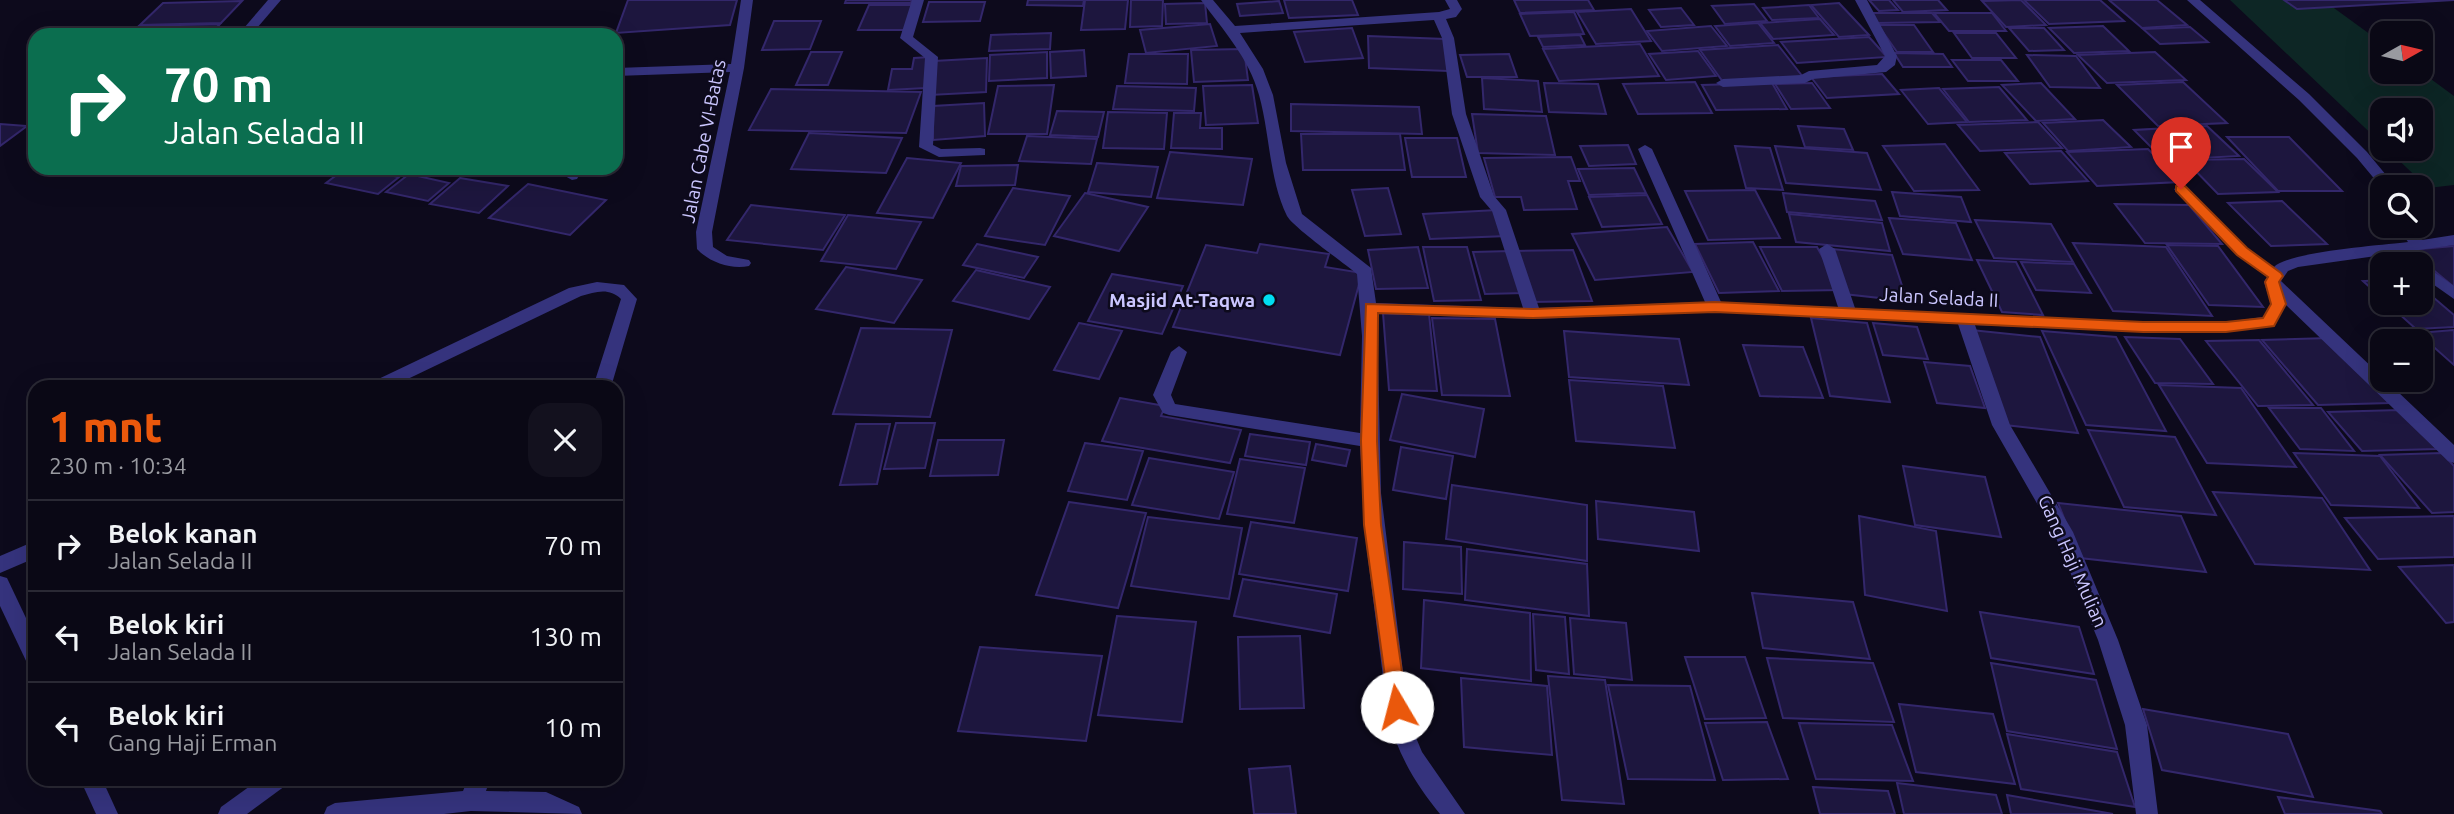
<!DOCTYPE html>
<html lang="id">
<head>
<meta charset="utf-8">
<style>
  body { margin:0; font-family:Ubuntu,sans-serif; background:#13111e; color:#f1f3f6; height:100vh; display:flex; flex-direction:column; font-size:26px; white-space:nowrap }
  * { box-sizing:border-box; margin:0 }
  p { font-size:23px; color:#999aa0 }
  .icon { flex:none; width:38px; height:38px; fill:none; stroke:currentColor; stroke-width:2; stroke-linecap:round; stroke-linejoin:round }
  .map { position:relative; flex:1; overflow:hidden }
  .details { position:absolute; left:28px; top:380px; width:595px; height:406px; display:flex; flex-direction:column; background:#0a0815; border-radius:21px; box-shadow:0 7px 28px #0002,0 0 0 2px #2a2934 }
  .details>* { flex:none }
  .top-card { position:absolute; left:28px; top:28px; width:595px; height:147px; border-radius:21px; box-shadow:0 7px 28px #0002,0 0 0 2px #2a2934; background:#0b6e4f; color:#fff; overflow:hidden }
  .needle { width:46px; rotate:82deg }
  .buttons { position:absolute; left:2370px; top:21px; display:grid; gap:14px }
  .buttons a { display:grid; place-items:center; width:63px; height:63px; border-radius:14px; background:#0a0815; box-shadow:0 7px 28px #0002,0 0 0 2px #2a2934; font-size:35px }
  .pin { position:absolute; display:grid; place-items:center; width:60px; height:60px; color:#fff; margin:-72px -30px; border-radius:50% 50% 50% 0; rotate:-45deg; box-shadow:0 0 7px #0007 }
  .pin .icon { rotate:45deg }
  .me { position:absolute; width:77px; margin:-38px; rotate:352deg; stroke-linejoin:round; filter:drop-shadow(0 0 5px #0008) }
  .turn { display:flex; align-items:center; gap:24px; height:147px; padding:0 21px; font-size:32px }
  .turn .icon { width:91px; height:91px; stroke-width:2.5 }
  .turn b { display:block; font-size:49px; line-height:60px }
  .round { display:grid; place-items:center; flex:none; width:74px; height:74px; border-radius:21px; background:#13111e }
  .headline { display:flex; align-items:center; justify-content:space-between; height:119px; padding:0 21px }
  h1 { font-size:42px; font-weight:800; line-height:52px; color:#ea580c }
  ul { padding:0; list-style:none }
  li { display:flex; align-items:center; gap:21px; height:91px; padding:0 21px; border-top:2px solid #2a2934 }
  li div { flex:1 }
  li b { display:block; font-size:26px }
  li em { font-style:normal }
  .map>svg:first-child { display:block }
  .green { fill:#0d2625 }
  .building { fill:#1d163e; stroke:#33276b; stroke-width:2 }
  .lines { fill:none; stroke-linecap:round; stroke-linejoin:round }
  .street { fill:#35337d; fill-rule:evenodd }
  .route { fill:#ea580c; stroke:#983908; stroke-width:2 }
  .poi-dot { fill:#00ddf1; stroke:#0d0a1c; stroke-width:2.5 }
  .labels { text-anchor:middle; stroke-width:5; stroke-linejoin:round; paint-order:stroke }
  .street-label { font-size:19px; fill:#cbc6ff; stroke:#0d0a1c }
  .poi-label { font-size:19px; font-weight:bold; fill:#cbc6ff; stroke:#0d0a1c; text-anchor:end }
</style>
</head>
<body>
<div class="map">
<svg width="2454" height="814" viewBox="0 0 2454 814">
  <rect width="100%" height="100%" fill="#0d0a1c"/>
  <polygon class="green" points="2230,0 2323,0 2382,43 2382,72 2420,71 2454,96 2454,185 2428,188 2387,149 2420,149 2420,110 2382,110 2382,144"/>
  <g class="building">
    <polygon points="628,0 737,0 730,25 616,33"/>
    <polygon points="846,0 912,0 911,3 845,3"/>
    <polygon points="1028,0 1084,0 1083,6 1027,5"/>
    <polygon points="1085,0 1128,0 1125,29 1081,30"/>
    <polygon points="1131,0 1163,0 1162,26 1130,27"/>
    <polygon points="1284,0 1352,0 1358,15 1289,18"/>
    <polygon points="1514,0 1588,0 1594,10 1520,13"/>
    <polygon points="1869,0 1889,0 1898,10 1879,11"/>
    <polygon points="1893,0 1938,0 1947,10 1903,12"/>
    <polygon points="2021,0 2046,25 2006,27 1982,1"/>
    <polygon points="2024,0 2100,0 2124,21 2049,24"/>
    <polygon points="2109,0 2157,0 2187,25 2142,28"/>
    <polygon points="2284,0 2454,0 2297,9"/>
    <polygon points="242,1 221,23 140,25 163,3"/>
    <polygon points="1279,1 1283,13 1240,16 1237,4"/>
    <polygon points="929,2 985,2 980,21 923,22"/>
    <polygon points="1205,3 1207,23 1166,24 1165,4"/>
    <polygon points="1839,3 1869,35 1839,37 1811,5"/>
    <polygon points="1754,4 1767,21 1725,24 1712,6"/>
    <polygon points="869,5 914,5 905,30 858,30"/>
    <polygon points="1809,5 1819,18 1772,20 1763,8"/>
    <polygon points="1681,8 1694,25 1661,27 1649,10"/>
    <polygon points="1631,9 1651,41 1596,44 1577,12"/>
    <polygon points="1574,12 1584,34 1530,36 1520,14"/>
    <polygon points="1870,13 1932,13 1940,22 1877,23"/>
    <polygon points="1934,13 1992,13 2006,31 1949,31"/>
    <polygon points="1820,19 1834,35 1773,39 1760,23"/>
    <polygon points="774,21 821,21 810,49 762,50"/>
    <polygon points="1758,23 1774,43 1730,46 1715,26"/>
    <polygon points="220,24 210,35 131,35 139,26"/>
    <polygon points="1210,24 1217,46 1146,53 1140,30"/>
    <polygon points="1878,25 1914,25 1933,52 1897,52"/>
    <polygon points="1711,26 1727,46 1662,51 1647,31"/>
    <polygon points="2103,26 2129,51 2074,53 2049,28"/>
    <polygon points="2190,27 2208,42 2160,44 2143,29"/>
    <polygon points="1352,28 1363,58 1305,62 1294,32"/>
    <polygon points="2009,28 2044,28 2064,50 2029,51"/>
    <polygon points="1051,33 1050,49 989,51 991,35"/>
    <polygon points="1954,33 1996,33 2016,58 1972,58"/>
    <polygon points="1580,35 1585,45 1543,47 1538,37"/>
    <polygon points="1368,36 1445,39 1448,71 1369,68"/>
    <polygon points="1869,37 1887,57 1797,63 1781,42"/>
    <polygon points="1640,44 1659,76 1559,81 1543,49"/>
    <polygon points="1778,45 1803,77 1723,82 1700,50"/>
    <polygon points="1244,49 1248,80 1194,82 1191,50"/>
    <polygon points="1084,50 1086,76 1051,78 1050,52"/>
    <polygon points="1698,51 1716,76 1666,80 1649,54"/>
    <polygon points="811,52 842,52 828,85 796,85"/>
    <polygon points="1047,52 1047,78 989,81 990,55"/>
    <polygon points="2155,52 2186,80 2107,83 2078,55"/>
    <polygon points="1894,53 1943,54 1952,67 1903,67"/>
    <polygon points="1129,54 1188,54 1187,84 1125,83"/>
    <polygon points="1509,54 1517,77 1467,77 1460,55"/>
    <polygon points="2027,55 2076,56 2100,88 2050,87"/>
    <polygon points="930,57 926,88 888,90 892,69 912,69 914,58"/>
    <polygon points="987,58 986,92 930,95 934,61"/>
    <polygon points="1952,60 2001,60 2018,81 1968,81"/>
    <polygon points="1882,74 1899,94 1827,98 1811,77"/>
    <polygon points="1482,78 1538,81 1542,112 1484,109"/>
    <polygon points="1695,82 1712,113 1638,114 1623,84"/>
    <polygon points="2183,82 2227,123 2158,126 2117,85"/>
    <polygon points="1544,83 1598,84 1606,114 1549,112"/>
    <polygon points="1772,83 1787,109 1716,110 1702,85"/>
    <polygon points="1812,83 1830,108 1791,109 1775,84"/>
    <polygon points="2041,83 2075,119 2036,121 2002,85"/>
    <polygon points="1054,85 1047,134 988,134 998,86"/>
    <polygon points="1252,85 1258,123 1206,125 1203,86"/>
    <polygon points="1117,86 1196,88 1194,111 1113,109"/>
    <polygon points="1999,87 2027,120 1969,122 1943,89"/>
    <polygon points="1939,88 1967,122 1928,124 1901,90"/>
    <polygon points="771,89 921,92 906,133 749,130"/>
    <polygon points="984,103 985,136 933,140 933,106"/>
    <polygon points="1291,104 1419,107 1422,134 1291,131"/>
    <polygon points="1057,111 1104,112 1098,137 1050,135"/>
    <polygon points="1108,112 1167,113 1164,149 1103,148"/>
    <polygon points="1174,113 1201,113 1200,128 1222,128 1222,149 1171,148"/>
    <polygon points="1472,114 1546,116 1555,155 1478,153"/>
    <polygon points="2103,120 2131,147 2068,151 2043,123"/>
    <polygon points="2038,122 2062,148 1980,151 1958,125"/>
    <polygon points="0,124 27,126 0,146"/>
    <polygon points="1798,126 1844,129 1853,150 1805,147"/>
    <polygon points="2207,126 2239,156 2164,160 2134,130"/>
    <polygon points="809,133 902,138 886,173 791,169"/>
    <polygon points="1301,134 1400,134 1405,170 1303,170"/>
    <polygon points="1027,136 1097,139 1091,164 1019,161"/>
    <polygon points="2227,137 2289,137 2342,191 2278,191"/>
    <polygon points="1405,138 1457,138 1466,177 1412,177"/>
    <polygon points="1945,144 1979,190 1914,191 1883,146"/>
    <polygon points="1628,145 1636,164 1589,166 1580,146"/>
    <polygon points="1735,146 1770,148 1783,190 1746,188"/>
    <polygon points="1775,146 1867,153 1881,190 1786,183"/>
    <polygon points="2148,149 2180,182 2097,186 2067,152"/>
    <polygon points="2061,151 2088,181 2030,184 2005,153"/>
    <polygon points="1170,152 1252,159 1243,205 1157,198"/>
    <polygon points="1571,157 1580,181 1568,181 1577,209 1524,210 1521,197 1495,197 1484,158"/>
    <polygon points="907,158 961,163 933,218 877,213"/>
    <polygon points="2244,159 2278,192 2218,194 2185,160"/>
    <polygon points="1097,163 1158,167 1151,197 1088,192"/>
    <polygon points="1018,165 1015,185 956,186 961,166"/>
    <polygon points="346,168 353,168 399,177 378,194 326,183"/>
    <polygon points="1634,168 1646,193 1589,195 1578,169"/>
    <polygon points="409,174 449,183 428,201 386,192"/>
    <polygon points="460,178 508,186 479,213 430,204"/>
    <polygon points="528,184 606,200 570,235 489,218"/>
    <polygon points="1013,188 1070,196 1045,245 985,236"/>
    <polygon points="1388,188 1401,234 1365,236 1352,190"/>
    <polygon points="1755,190 1780,238 1708,240 1685,191"/>
    <polygon points="1892,192 1961,197 1971,222 1900,216"/>
    <polygon points="1085,193 1148,207 1119,251 1054,236"/>
    <polygon points="1783,193 1875,201 1882,220 1787,212"/>
    <polygon points="1647,195 1662,224 1602,227 1589,197"/>
    <polygon points="2282,201 2327,244 2271,246 2228,203"/>
    <polygon points="2115,204 2189,205 2222,244 2145,243"/>
    <polygon points="751,205 845,215 823,250 727,240"/>
    <polygon points="1497,210 1507,236 1430,239 1423,214"/>
    <polygon points="1789,214 1882,223 1890,251 1796,242"/>
    <polygon points="848,215 921,222 896,269 821,261"/>
    <polygon points="1889,218 1956,223 1972,260 1903,254"/>
    <polygon points="1975,220 2051,224 2073,262 1994,258"/>
    <polygon points="1667,227 1693,272 1595,280 1572,234"/>
    <polygon points="1753,242 1779,291 1719,293 1695,244"/>
    <polygon points="2073,243 2166,247 2212,316 2113,311"/>
    <polygon points="977,244 1038,257 1024,278 963,265"/>
    <polygon points="1260,244 1329,254 1325,267 1362,273 1340,355 1173,327 1206,245 1257,253"/>
    <polygon points="2167,245 2218,246 2263,307 2209,305"/>
    <polygon points="2454,246 2454,287 2409,250"/>
    <polygon points="1418,247 1428,288 1376,289 1368,250"/>
    <polygon points="1423,247 1467,247 1481,300 1434,301"/>
    <polygon points="1760,247 1817,247 1841,290 1782,291"/>
    <polygon points="1832,249 1892,255 1907,301 1844,294"/>
    <polygon points="1573,250 1592,301 1531,302 1514,251"/>
    <polygon points="1511,251 1524,293 1485,294 1473,252"/>
    <polygon points="1977,260 2016,262 2043,315 2002,312"/>
    <polygon points="2021,262 2074,264 2091,293 2036,290"/>
    <polygon points="846,267 922,280 894,323 816,309"/>
    <polygon points="976,270 1050,287 1029,319 953,301"/>
    <polygon points="1112,274 1183,286 1162,334 1088,321"/>
    <polygon points="2382,280 2382,298 2363,281"/>
    <polygon points="2420,286 2454,315 2454,327 2416,329 2387,303 2420,303"/>
    <polygon points="1383,313 1429,314 1437,391 1389,390"/>
    <polygon points="1432,318 1495,319 1510,396 1442,395"/>
    <polygon points="1811,318 1867,323 1890,402 1830,396"/>
    <polygon points="1079,323 1122,331 1099,379 1054,370"/>
    <polygon points="1873,323 1917,327 1928,359 1883,355"/>
    <polygon points="861,328 952,330 930,417 833,414"/>
    <polygon points="1971,330 2040,337 2078,433 2005,425"/>
    <polygon points="2454,330 2454,365 2418,333"/>
    <polygon points="1564,331 1679,339 1689,385 1569,377"/>
    <polygon points="2042,331 2116,337 2166,431 2086,425"/>
    <polygon points="2125,337 2180,339 2213,384 2155,383"/>
    <polygon points="2330,338 2389,403 2318,405 2262,340"/>
    <polygon points="2259,340 2313,405 2258,406 2206,341"/>
    <polygon points="1743,345 1803,347 1823,398 1760,396"/>
    <polygon points="1924,362 1970,366 1985,408 1937,403"/>
    <polygon points="1569,380 1663,386 1675,448 1576,441"/>
    <polygon points="2159,385 2241,388 2296,467 2207,463"/>
    <polygon points="1402,394 1484,409 1475,457 1390,440"/>
    <polygon points="1120,398 1165,406 1161,416 1241,430 1230,463 1102,441"/>
    <polygon points="2269,408 2321,408 2354,451 2300,449"/>
    <polygon points="2400,410 2437,449 2362,451 2328,412"/>
    <polygon points="896,423 935,423 925,468 884,469"/>
    <polygon points="856,424 890,424 877,484 840,485"/>
    <polygon points="2088,430 2175,437 2216,515 2124,507"/>
    <polygon points="1250,434 1310,442 1306,465 1245,456"/>
    <polygon points="938,440 1004,440 998,475 930,476"/>
    <polygon points="1085,443 1143,451 1127,500 1068,491"/>
    <polygon points="1316,444 1350,450 1346,466 1312,460"/>
    <polygon points="1401,447 1453,456 1446,499 1393,490"/>
    <polygon points="2294,453 2380,456 2419,508 2331,505"/>
    <polygon points="2442,453 2454,466 2454,512 2432,513 2380,455"/>
    <polygon points="1149,458 1234,472 1219,519 1132,505"/>
    <polygon points="1240,459 1305,468 1294,523 1227,514"/>
    <polygon points="1903,466 1985,477 2001,537 1915,525"/>
    <polygon points="1452,485 1587,505 1587,561 1446,539"/>
    <polygon points="2213,492 2322,498 2370,570 2255,564"/>
    <polygon points="1596,501 1694,512 1699,551 1598,539"/>
    <polygon points="1069,502 1146,513 1118,608 1036,595"/>
    <polygon points="2058,503 2181,516 2206,572 2080,558"/>
    <polygon points="1859,516 1936,531 1947,611 1865,595"/>
    <polygon points="2454,516 2454,557 2378,559 2345,518"/>
    <polygon points="1148,517 1242,528 1229,599 1131,586"/>
    <polygon points="1251,522 1357,538 1348,591 1239,574"/>
    <polygon points="1404,542 1461,547 1462,594 1403,589"/>
    <polygon points="1467,549 1587,564 1589,616 1465,600"/>
    <polygon points="2454,565 2454,622 2446,623 2399,567"/>
    <polygon points="1243,579 1337,594 1330,633 1234,616"/>
    <polygon points="1752,593 1853,602 1870,659 1763,648"/>
    <polygon points="1424,600 1530,613 1531,681 1421,668"/>
    <polygon points="1980,612 2079,627 2094,674 1991,658"/>
    <polygon points="1533,614 1565,617 1569,674 1536,670"/>
    <polygon points="1117,616 1196,622 1182,722 1098,715"/>
    <polygon points="1570,618 1626,623 1632,680 1574,674"/>
    <polygon points="1300,636 1304,708 1240,709 1238,637"/>
    <polygon points="980,647 1102,656 1086,741 958,731"/>
    <polygon points="1685,657 1745,657 1766,718 1705,719"/>
    <polygon points="1767,658 1873,663 1894,722 1783,718"/>
    <polygon points="1991,663 2096,680 2117,749 2007,731"/>
    <polygon points="1548,676 1605,680 1624,804 1562,800"/>
    <polygon points="1461,678 1547,686 1552,755 1464,747"/>
    <polygon points="1608,685 1690,686 1715,780 1628,779"/>
    <polygon points="1899,704 1993,714 2015,784 1916,772"/>
    <polygon points="2143,709 2288,734 2313,797 2162,770"/>
    <polygon points="1767,722 1788,779 1723,780 1705,723"/>
    <polygon points="1799,723 1892,725 1913,781 1816,779"/>
    <polygon points="2007,734 2117,752 2135,807 2021,789"/>
    <polygon points="1290,766 1296,814 1254,814 1249,769"/>
    <polygon points="1897,783 1996,795 2002,814 1904,814"/>
    <polygon points="1813,787 1888,791 1895,814 1820,814"/>
    <polygon points="2007,795 2113,814 2011,814"/>
    <polygon points="2278,797 2380,811 2382,814 2285,814"/>
  </g>
  <g class="lines">
    <g class="street">
      <polygon points="268,0 281,0 251,35 238,35"/>
      <path d="M741 0H753L744 68 712 232 713 247 727 256 749 260 751 263 749 266C731 270 709 262 697 249L696 232 730 72 616 76V68L731 64Z"/>
      <polygon points="912,0 924,0 913,37 938,57 933,145 941,149 980,148 985,149 985,155 939,157 919,147 925,58 900,38"/>
      <path d="M1201 0H1213L1235 26 1439 12 1450 9 1445 0H1457L1462 9 1456 17 1446 19 1454 38 1466 114 1494 196 1506 210 1539 308 1705 302 1638 149 1645 145 1652 149 1721 302 1838 307 1819 249 1827 244 1835 249 1855 308 2143 322H2226L2263 317 2271 304 2264 282 2267 277 2237 255 2176 192 2174 189 2181 185 2186 186 2247 249 2274 267C2287 252 2383 245 2408 242L2397 226H2412L2422 240 2454 235V245L2298 267 2288 271 2281 281 2454 445V463L2448 461 2286 305 2274 326 2226 332H2143L1975 325 2010 425 2073 532 2118 640 2147 725 2158 814H2136L2125 725 2098 640 2054 533 1992 425 1958 324 1715 312 1533 319 1377 314 1381 493 1407 704 1412 728 1422 752 1465 814H1440C1416 785 1397 753 1388 716L1366 543 1360 446 1169 415 1163 413 1153 395 1171 352 1179 346 1187 352 1171 395 1175 404 1360 433 1362 336 1357 274C1344 263 1294 228 1287 216 1269 179 1270 134 1259 95 1249 58 1223 30 1201 0ZM1434 20 1442 38 1452 114 1480 197 1492 211 1523 308 1376 303 1371 268 1302 214 1286 163 1273 95 1263 69 1240 33Z"/>
      <polygon points="1855,0 1867,0 1897,56 1895,65 1886,72 1813,79 1805,83 1723,87 1716,83 1723,79 1801,75 1809,71 1877,65 1885,56"/>
      <polygon points="2187,0 2200,0 2309,94 2367,152 2396,187 2382,188 2357,158 2299,100"/>
      <polygon points="569,168 583,168 577,179 572,180 565,176"/>
      <polygon points="2420,262 2454,286 2454,299 2420,275 2420,264 2414,264"/>
      <path d="M597 282 624 285 637 299 611 387H593L621 299C609 287 595 292 581 296L391 387H368L370 383 569 288Z"/>
      <polygon points="35,541 35,558 0,573 0,556"/>
      <polygon points="0,576 7,578 35,637 35,668 28,665 0,606"/>
      <polygon points="80,779 102,779 118,814 96,814"/>
      <polygon points="260,779 288,779 285,786 247,814 218,814 221,807"/>
      <polygon points="468,779 490,779 486,791 546,792 579,807 582,814 471,811 444,814 324,814 327,807 335,803 463,791"/>
    </g>
  </g>
  <polygon class="route" points="2181,185 2185,186 2247,248 2281,273 2283,276 2279,282 2286,304 2274,326 2226,332 2143,332 1715,312 1533,318 1378,313 1377,441 1381,525 1407,707 1404,713 1397,716 1390,713 1364,525 1361,441 1366,304 1533,309 1715,302 2143,322 2226,322 2263,318 2271,304 2265,282 2268,277 2237,255 2176,191 2176,186"/>
  <circle class="poi-dot" cx="1269" cy="300" r="7"/>
  <g class="labels">
    <g class="street-label">
      <text transform="translate(703 141) rotate(-79)" y="7">Jalan Cabe VI-Batas</text>
      <text transform="translate(1939 297) rotate(3)" y="7">Jalan Selada II</text>
      <text transform="translate(2073 561) rotate(66)" y="7">Gang Haji Mulian</text>
    </g>
    <g class="poi-label">
      <text x="1255" y="307">Masjid At-Taqwa</text>
    </g>
  </g>
</svg>
<div class="buttons">
<a><svg class="needle" viewBox="-14 -14 28 28"><path d="M0-13l5 13h-10z" fill="#e53935"/><path d="M0 13l5-13h-10z" fill="#999aa0"/></svg></a>
<a><svg class="icon" aria-label="sound" viewBox="0 0 24 24"><path d="M4 9h4l5-4v14l-5-4H4zM17 9q2 3 0 6"/></svg></a>
<a><svg class="icon" aria-label="search" viewBox="0 0 24 24"><circle cx="10" cy="10" r="6"/><path d="M15 15l6 6"/></svg></a>
<a>+</a>
<a>−</a>
</div>
<div class="pin" style="left:2181px;top:189px;background:#d93025"><svg class="icon" aria-label="arrive" viewBox="0 0 24 24"><path d="M6 21V4h12l-3 4 3 4H6"/></svg></div>
<svg class="me" style="left:1397px;top:707px" viewBox="-20 -20 40 40"><circle r="19" fill="#fff"/><path d="M0-13L10 11 0 6-10 11z" fill="#ea580c"/></svg>
<div class="top-card">
<div class="turn"><svg class="icon" aria-label="right" viewBox="0 0 24 24"><path d="M7 20v-9h11M14 6l5 5-5 5"/></svg><div><b>70 m</b>Jalan Selada II</div></div>
</div>
<section class="details">
<div class="headline"><div><h1>1 mnt</h1><p>230 m · 10:34</p></div><a class="round"><svg class="icon" aria-label="close" viewBox="0 0 24 24"><path d="M6 6l12 12M18 6L6 18"/></svg></a></div>
<ul>
<li><svg class="icon" aria-label="right" viewBox="0 0 24 24"><path d="M7 20v-9h11M14 6l5 5-5 5"/></svg><div><b>Belok kanan</b><p>Jalan Selada II</p></div><em>70 m</em></li>
<li><svg class="icon" aria-label="left" viewBox="0 0 24 24"><path d="M17 20v-9H6M10 6l-5 5 5 5"/></svg><div><b>Belok kiri</b><p>Jalan Selada II</p></div><em>130 m</em></li>
<li><svg class="icon" aria-label="left" viewBox="0 0 24 24"><path d="M17 20v-9H6M10 6l-5 5 5 5"/></svg><div><b>Belok kiri</b><p>Gang Haji Erman</p></div><em>10 m</em></li>
</ul>
</section>
</div>
</body>
</html>
